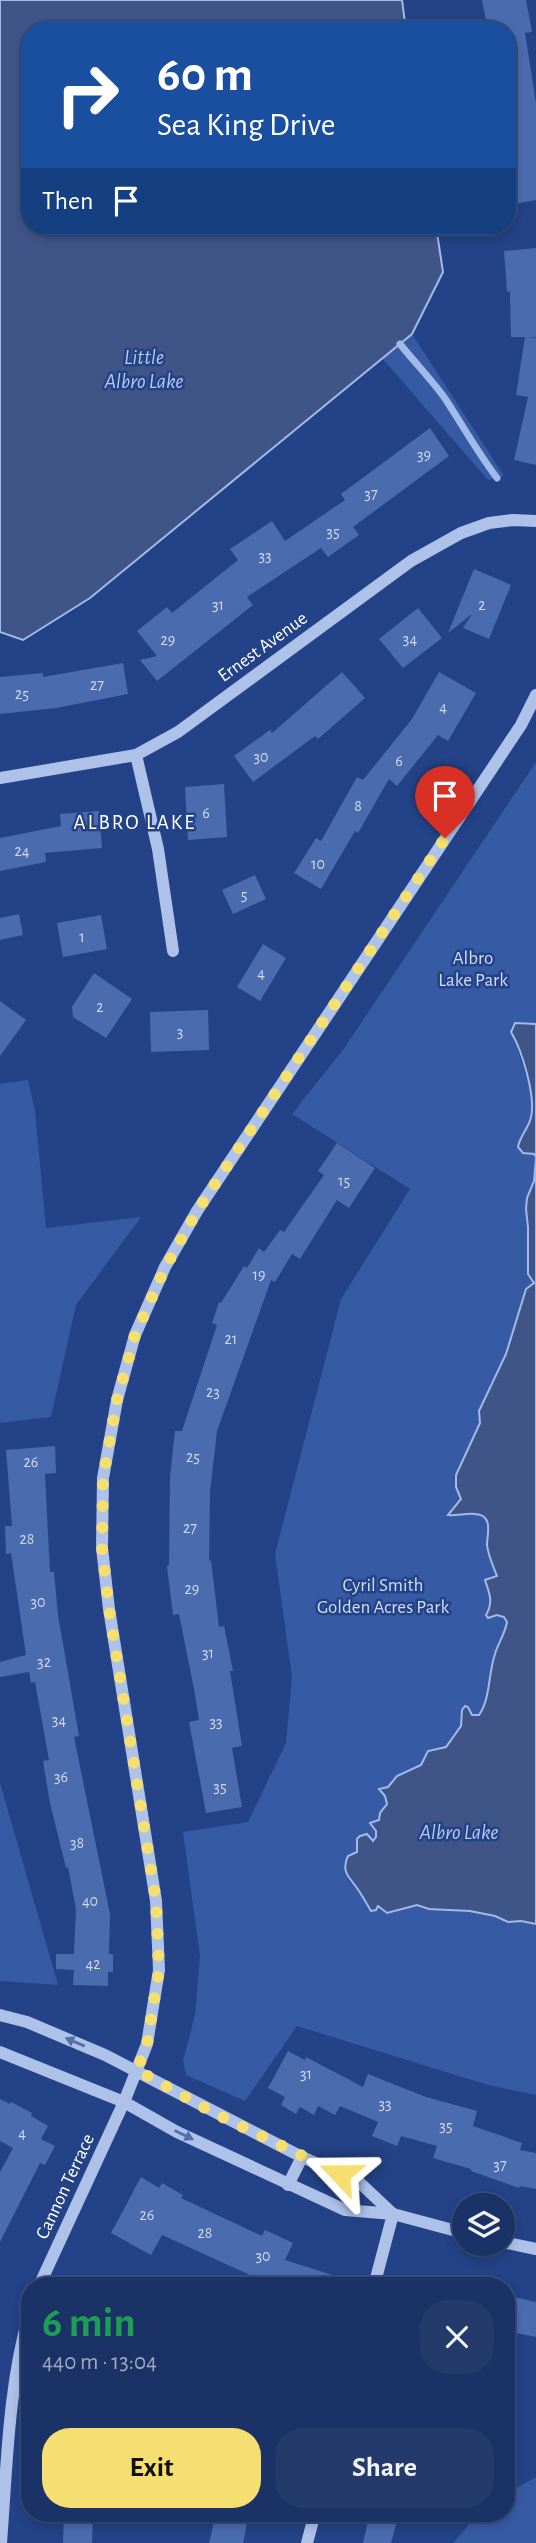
<!DOCTYPE html>
<html lang="en">
<head>
<meta charset="utf-8">
<style>
  body { margin:0; font-family:"Alegreya Sans",sans-serif; background:#233a6b; color:#f1f3f6; height:100vh; display:flex; flex-direction:column; font-size:26px; white-space:nowrap }
  * { box-sizing:border-box; margin:0 }
  p { font-size:23px; color:#9faabf }
  .icon { flex:none; width:38px; height:38px; fill:none; stroke:currentColor; stroke-width:2; stroke-linecap:round; stroke-linejoin:round }
  .map { position:relative; flex:1; overflow:hidden }
  .details { position:absolute; left:21px; top:2277px; width:494px; height:245px; display:flex; flex-direction:column; background:#1a3265; border-radius:28px; box-shadow:0 4px 10px #0003,0 0 0 2px #384d79 }
  .details>* { flex:none }
  .top-card { position:absolute; left:21px; top:21px; width:495px; height:214px; border-radius:28px; box-shadow:0 4px 10px #0003,0 0 0 2px #384d79; background:#1a4fa0; color:#fff; overflow:hidden }
  .tools { position:absolute; left:452px; top:2193px; display:grid; gap:14px }
  .tools a { display:grid; place-items:center; width:63px; height:63px; border-radius:50%; background:#1a3265; box-shadow:0 4px 10px #0003,0 0 0 2px #384d79; font-size:35px }
  .pin { position:absolute; display:grid; place-items:center; width:60px; height:60px; color:#fff; margin:-72px -30px; border-radius:50% 50% 50% 0; rotate:-45deg; box-shadow:0 0 7px #0007 }
  .pin .icon { rotate:45deg }
  .me { position:absolute; width:77px; margin:-38px; rotate:293deg; stroke-linejoin:round; filter:drop-shadow(0 0 5px #0008) }
  .turn { display:flex; align-items:center; gap:24px; height:147px; padding:0 21px; font-size:32px }
  .turn .icon { width:91px; height:91px; stroke-width:2.5 }
  .turn b { display:block; font-size:49px; line-height:60px }
  .then { display:flex; align-items:center; height:66px; padding:0 21px; background:#0003; gap:14px; font-size:26px }
  .round { display:grid; place-items:center; flex:none; width:74px; height:74px; border-radius:28px; background:#233a6b }
  .head { display:flex; align-items:center; justify-content:space-between; height:119px; padding:0 21px }
  h1 { font-size:42px; font-weight:600; line-height:52px; color:#1e9e55 }
  .action { display:flex; gap:14px; margin-top:auto; padding:14px 21px }
  .action a { flex:1; height:80px; border-radius:28px; background:#f5df70; color:#111; font-size:28px; font-weight:600; line-height:80px; text-align:center }
  .action a+a { background:#233a6b; color:#f1f3f6 }
  .map>svg:first-child { display:block }
  .green { fill:#375aa4 }
  .water { fill:#3f5588; stroke:#a1baea; stroke-width:2 }
  .lines { fill:none; stroke-linecap:round; stroke-linejoin:round }
  .stream { stroke:#a1baea; stroke-width:7 }
  .building { fill:#4b6baf }
  .minor { stroke:#adc1e9; stroke-width:12 }
  .oneway { fill:#536ea9 }
  .route { stroke:#f5df70; stroke-width:12; stroke-dasharray:0 21.6 }
  .labels { text-anchor:middle; stroke-width:5; stroke-linejoin:round; paint-order:stroke }
  .number-label { font-size:16px; fill:#d2daeb }
  .street-label { font-size:19px; fill:#fff; stroke:#234287 }
  .park-label { font-size:19px; fill:#d1def7; stroke:#234287 }
  .water-label { font-size:21px; font-style:italic; fill:#b9cbf1; stroke:#234287 }
  .neighbourhood-label { font-size:21px; letter-spacing:2px; fill:#fff; stroke:#234287 }
</style>
</head>
<body>
<div class="map">
<svg width="536" height="2543" viewBox="0 0 536 2543">
  <rect width="100%" height="100%" fill="#234287"/>
  <g class="green">
    <polygon points="412,334 504,476 488,480 382,358"/>
    <path d="M536 762V1024L512 1025 511 1028 532 1095 533 1109 526 1154H534L536 1162 526 1214 528 1227V1274L534 1283 526 1289 506 1354 479 1411 480 1423 456 1475V1487L461 1499 449 1516C465 1515 490 1509 490 1532 490 1536 488 1540 488 1544 488 1554 494 1565 497 1576L488 1578 485 1583 491 1594 489 1609 497 1615 504 1617 507 1622C504 1636 496 1647 493 1660 489 1679 489 1700 478 1716L469 1712 463 1714 461 1726 446 1747 428 1752 421 1765 397 1776 388 1787 379 1790 385 1796 387 1804 380 1813 379 1821 370 1823 376 1831V1837L373 1841 369 1836 357 1840V1852L351 1854 348 1880 359 1891 369 1909 377 1906 385 1913 418 1905 424 1908 470 1911 495 1916 502 1920 536 1924V2095L488 2085 297 2026 245 2101 186 2075 183 2061 195 2015 200 1956 183 1832 248 1822 286 1743 292 1677 275 1554 341 1299 410 1189 292 1114 345 1047Z"/>
    <polygon points="28,1080 35,1111 46,1228 141,1217 76,1305 51,1417 0,1423 0,1084"/>
    <polygon points="0,1783 58,1985 0,1981"/>
    <polygon points="536,2477 536,2543 453,2543 479,2513 506,2513 506,2494"/>
  </g>
  <g class="water">
    <polygon points="0,0 402,0 406,30 30,30 30,226 436,226 443,272 412,334 90,598 23,640 0,632"/>
    <path d="M515 1023 536 1024V1157L534 1154 523 1153 518 1147C520 1135 529 1128 531 1117 536 1097 522 1050 511 1032Z"/>
    <path d="M536 1158V1924L521 1921 508 1922 495 1916 470 1911 429 1909 417 1905 387 1913 378 1906 376 1910 371 1911C367 1904 363 1897 359 1891 351 1878 340 1873 348 1856L357 1852V1839L360 1836 367 1834 373 1841 376 1837V1831L370 1823 379 1820 380 1813 387 1804 385 1796 379 1789 388 1787 397 1776 421 1765 428 1751 446 1747 461 1726 462 1710 465 1706 468 1707 472 1715H479C491 1697 488 1674 495 1654 498 1643 505 1634 507 1622L504 1617 497 1615 488 1618 486 1615C494 1601 489 1593 485 1580L497 1576C493 1566 488 1555 487 1545 487 1534 494 1515 475 1514 466 1513 456 1516 448 1515L461 1499 456 1487V1475L480 1423 479 1411 506 1354 526 1289 534 1283 528 1274V1227L526 1209 527 1198 534 1181Z"/>
  </g>
  <g class="lines">
    <path class="stream" d="M400 344C415 363 433 381 446 400 463 426 478 453 497 478"/>
  </g>
  <g class="building">
    <polygon points="482,0 526,0 532,32 525,33 536,103 536,200 508,205 508,175 513,174 508,141 508,30 488,30"/>
    <polygon points="536,248 536,337 527,337 536,338 536,465 514,460 528,397 516,395 525,337 511,337 510,291 507,292 504,251"/>
    <polygon points="430,428 449,456 353,527 359,535 328,557 321,548 247,597 253,605 157,681 140,660 157,656 137,631 167,607 172,613 238,560 230,549 272,521 285,541 345,500 341,494"/>
    <polygon points="474,569 511,585 489,639 463,628 472,614 448,633"/>
    <polygon points="418,608 442,638 403,668 379,639"/>
    <polygon points="123,663 128,694 56,708 0,714 0,677 43,673 43,677"/>
    <polygon points="342,672 365,698 318,739 315,736 253,782 234,756 270,730 272,733"/>
    <polygon points="439,672 476,693 448,741 438,735 397,786 389,779 358,833 355,831 321,889 294,873 316,838 321,841 357,777 363,780 412,719"/>
    <polygon points="224,784 227,837 188,840 185,787"/>
    <polygon points="99,811 102,848 45,853 46,862 0,871 0,838 61,826 60,814"/>
    <polygon points="255,875 266,899 233,914 222,890"/>
    <polygon points="19,914 23,935 0,940 0,918"/>
    <polygon points="101,915 107,949 63,957 57,923"/>
    <polygon points="263,944 286,958 260,1001 237,987"/>
    <polygon points="94,973 132,999 106,1038 73,1017 72,1007"/>
    <polygon points="0,1001 26,1020 0,1056"/>
    <polygon points="208,1010 209,1050 151,1052 150,1012"/>
    <polygon points="337,1143 375,1168 349,1208 337,1200 300,1259 292,1254 275,1282 271,1280 217,1431 210,1492 209,1561 211,1560 219,1627 224,1626 233,1671 230,1671 242,1746 232,1748 242,1807 206,1813 189,1722 199,1720 194,1689 179,1614 173,1615 167,1566 169,1565 170,1477 175,1431 182,1431 217,1325 212,1323 219,1302 221,1303 244,1266 247,1268 259,1248 264,1252 280,1230 284,1232 324,1175 318,1171"/>
    <polygon points="55,1446 56,1473 45,1474 50,1572 54,1572 58,1615 79,1736 74,1737 110,1914 109,1954 113,1954 113,1972 108,1972 108,1986 73,1985 74,1970 56,1969 56,1954 74,1954 76,1910 68,1867 66,1868 50,1803 43,1761 49,1760 35,1682 31,1683 29,1672 0,1677 0,1662 26,1655 11,1553 6,1554 5,1526 12,1526 6,1450"/>
    <polygon points="288,2051 305,2060 306,2057 363,2087 368,2074 426,2097 477,2111 473,2126 522,2143 520,2150 536,2153 536,2189 520,2186 519,2188 471,2171 471,2169 433,2158 437,2146 401,2136 397,2146 372,2136 378,2122 340,2106 335,2115 318,2106 314,2115 300,2107 296,2114 281,2105 285,2097 268,2088"/>
    <polygon points="0,2099 10,2104 11,2102 32,2113 31,2116 48,2126 41,2139 55,2146 45,2165 40,2163 0,2242 0,2172 13,2148 0,2141"/>
    <polygon points="141,2177 159,2188 162,2183 183,2195 181,2198 262,2236 265,2230 293,2243 285,2260 351,2281 351,2286 274,2286 162,2235 151,2255 111,2233"/>
    <polygon points="509,2296 536,2302 536,2337 506,2331 506,2311"/>
    <polygon points="64,2513 93,2513 92,2543 63,2543"/>
    <polygon points="216,2513 241,2513 240,2522 247,2523 243,2543 209,2543"/>
    <polygon points="370,2513 399,2513 391,2543 363,2543"/>
  </g>
  <g class="lines">
    <g class="minor">
      <polyline points="136,755 158,849 173,951"/>
      <polyline points="0,778 136,755 178,732 411,561 461,533 489,523 513,520 536,521"/>
      <polyline points="0,2015 27,2022 105,2055 302,2157 359,2182 393,2214"/>
      <polyline points="0,2052 124,2102 177,2132 345,2210 393,2214 464,2233"/>
      <polyline points="288,2185 302,2157"/>
      <polyline points="502,2242 536,2249"/>
      <polyline points="39,2286 124,2102 147,2044 159,1970 156,1901 109,1609 102,1548 103,1478 117,1400 135,1335 165,1267 197,1211 521,725 536,695"/>
      <polyline points="374,2286 393,2214"/>
      <path d="M1 2543C7 2466 8 2386 30 2311"/>
      <polyline points="307,2543 315,2513"/>
    </g>
  </g>
  <defs><path id="oneway-solid" d="M-6-.8H1V-3.2L6.5 0L1 3.2V.8H-6Z" transform="scale(1.75)"/></defs>
  <g class="oneway">
    <use href="#oneway-solid" transform="translate(75 2042) rotate(-157)"/>
    <use href="#oneway-solid" transform="translate(184 2135) rotate(26)"/>
  </g>
  <g class="lines">
    <polyline class="route" points="340,2174 214,2113 137,2070 147,2044 159,1970 156,1901 109,1609 102,1548 103,1478 117,1400 135,1335 165,1268 197,1211 445,838"/>
  </g>
  <g class="labels">
    <g class="number-label">
      <text x="424" y="460">39</text>
      <text x="371" y="499">37</text>
      <text x="333" y="537">35</text>
      <text x="265" y="561">33</text>
      <text x="218" y="610">31</text>
      <text x="482" y="610">2</text>
      <text x="410" y="644">34</text>
      <text x="168" y="645">29</text>
      <text x="97" y="690">27</text>
      <text x="22" y="699">25</text>
      <text x="443" y="712">4</text>
      <text x="261" y="762">30</text>
      <text x="399" y="766">6</text>
      <text x="358" y="811">8</text>
      <text x="206" y="818">6</text>
      <text x="22" y="856">24</text>
      <text x="318" y="869">10</text>
      <text x="244" y="900">5</text>
      <text x="82" y="942">1</text>
      <text x="261" y="978">4</text>
      <text x="100" y="1012">2</text>
      <text x="180" y="1037">3</text>
      <text x="344" y="1186">15</text>
      <text x="259" y="1280">19</text>
      <text x="231" y="1344">21</text>
      <text x="213" y="1397">23</text>
      <text x="193" y="1462">25</text>
      <text x="31" y="1467">26</text>
      <text x="190" y="1533">27</text>
      <text x="27" y="1544">28</text>
      <text x="192" y="1594">29</text>
      <text x="38" y="1607">30</text>
      <text x="208" y="1658">31</text>
      <text x="44" y="1667">32</text>
      <text x="59" y="1725">34</text>
      <text x="216" y="1727">33</text>
      <text x="61" y="1782">36</text>
      <text x="220" y="1792">35</text>
      <text x="77" y="1848">38</text>
      <text x="90" y="1906">40</text>
      <text x="93" y="1969">42</text>
      <text x="306" y="2079">31</text>
      <text x="385" y="2109">33</text>
      <text x="446" y="2131">35</text>
      <text x="22" y="2138">4</text>
      <text x="500" y="2170">37</text>
      <text x="147" y="2220">26</text>
      <text x="205" y="2238">28</text>
      <text x="263" y="2261">30</text>
    </g>
    <g class="street-label">
      <text transform="translate(262 646) rotate(-36)" y="7">Ernest Avenue</text>
      <text transform="translate(64 2186) rotate(-65)" y="7">Cannon Terrace</text>
    </g>
    <g class="park-label">
      <text x="473" y="964">Albro<tspan x="473" dy="22">Lake Park</tspan></text>
      <text x="383" y="1591">Cyril Smith<tspan x="383" dy="22">Golden Acres Park</tspan></text>
    </g>
    <g class="water-label">
      <text x="144" y="364">Little<tspan x="144" dy="24">Albro Lake</tspan></text>
      <text x="459" y="1839">Albro Lake</text>
    </g>
    <g class="neighbourhood-label">
      <text x="135" y="829">ALBRO LAKE</text>
    </g>
  </g>
</svg>
<div class="tools">
<a><svg class="icon" aria-label="layers" viewBox="0 0 24 24"><path d="M12 4l9 5-9 5-9-5zM3 14l9 5 9-5"/></svg></a>
</div>
<div class="pin" style="left:445px;top:838px;background:#d93025"><svg class="icon" aria-label="arrive" viewBox="0 0 24 24"><path d="M6 21V4h12l-3 4 3 4H6"/></svg></div>
<svg class="me" style="left:340px;top:2174px" viewBox="-20 -20 40 40"><path d="M0-17L14 15 0 8-14 15z" fill="#f5df70" stroke="#fff" stroke-width="4"/></svg>
<div class="top-card">
<div class="turn"><svg class="icon" aria-label="right" viewBox="0 0 24 24"><path d="M7 20v-9h11M14 6l5 5-5 5"/></svg><div><b>60 m</b>Sea King Drive</div></div>
<div class="then">Then<svg class="icon" aria-label="arrive" viewBox="0 0 24 24"><path d="M6 21V4h12l-3 4 3 4H6"/></svg></div>
</div>
<section class="details">
<div class="head"><div><h1>6 min</h1><p>440 m · 13:04</p></div><a class="round"><svg class="icon" aria-label="close" viewBox="0 0 24 24"><path d="M6 6l12 12M18 6L6 18"/></svg></a></div>
<div class="action"><a>Exit</a><a>Share</a></div>
</section>
</div>
</body>
</html>
